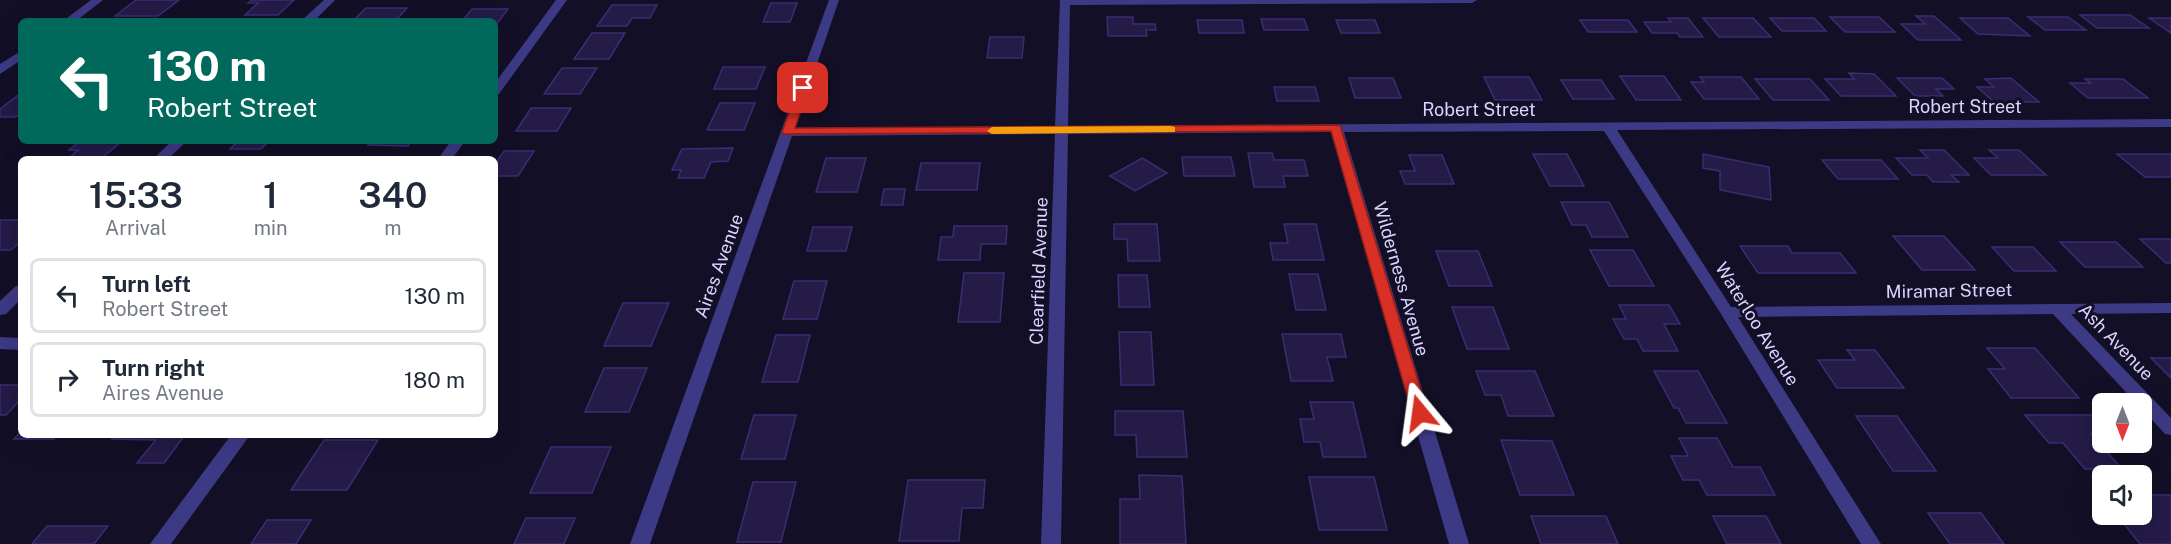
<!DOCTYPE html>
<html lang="en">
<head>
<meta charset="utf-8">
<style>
  body { margin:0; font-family:"Public Sans",sans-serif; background:#f2f2f3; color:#1f2937; height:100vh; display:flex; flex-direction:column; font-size:22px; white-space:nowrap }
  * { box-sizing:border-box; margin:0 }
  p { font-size:20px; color:#747a83 }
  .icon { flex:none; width:33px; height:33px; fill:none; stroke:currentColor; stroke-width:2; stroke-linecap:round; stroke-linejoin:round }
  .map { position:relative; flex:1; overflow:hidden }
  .panel { position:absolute; left:18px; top:156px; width:480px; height:282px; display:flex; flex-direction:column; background:#fff; border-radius:9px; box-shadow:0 6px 24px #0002 }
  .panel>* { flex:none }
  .banner { position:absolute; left:18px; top:18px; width:480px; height:126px; border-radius:9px; box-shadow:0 6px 24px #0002; background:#00695c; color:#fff; overflow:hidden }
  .needle { width:39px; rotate:180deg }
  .controls { position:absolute; left:2092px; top:393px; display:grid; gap:12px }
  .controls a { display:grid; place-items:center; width:60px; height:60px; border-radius:9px; background:#fff; box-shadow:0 6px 24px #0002; font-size:30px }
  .pin { position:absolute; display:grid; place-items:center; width:51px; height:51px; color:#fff; margin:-26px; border-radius:12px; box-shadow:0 3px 9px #0006 }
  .me { position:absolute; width:66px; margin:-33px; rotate:344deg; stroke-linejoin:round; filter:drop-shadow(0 0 4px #0008) }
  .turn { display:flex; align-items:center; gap:21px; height:126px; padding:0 30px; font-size:27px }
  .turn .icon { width:78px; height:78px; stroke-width:2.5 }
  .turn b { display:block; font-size:42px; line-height:51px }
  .eta { display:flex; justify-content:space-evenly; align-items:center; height:102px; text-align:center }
  .eta b { font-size:36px; font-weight:600; line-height:42px }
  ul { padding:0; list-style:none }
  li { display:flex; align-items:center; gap:18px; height:75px; margin:0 12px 9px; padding:0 18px; border:3px solid #e0e1e3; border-radius:9px }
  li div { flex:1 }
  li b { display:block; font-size:22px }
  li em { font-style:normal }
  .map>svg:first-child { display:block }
  .building { fill:#241b47; stroke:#3b2d73; stroke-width:1.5 }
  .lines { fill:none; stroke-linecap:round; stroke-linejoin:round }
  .street { fill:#3d3a85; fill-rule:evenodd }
  .route { fill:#d93025; stroke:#8d1f18; stroke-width:1.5 }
  .slow { fill:#f59e0b }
  .labels { text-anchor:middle; stroke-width:6; stroke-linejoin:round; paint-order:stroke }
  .street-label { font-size:18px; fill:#d9d4ff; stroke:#130f26 }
</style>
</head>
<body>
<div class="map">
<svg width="2171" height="544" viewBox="0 0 2171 544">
  <rect width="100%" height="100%" fill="#130f26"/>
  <g class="building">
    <polygon points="136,0 179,0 158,16 115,16"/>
    <polygon points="252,0 294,0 278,15 245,15 258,3 248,3"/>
    <polygon points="771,3 797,3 790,22 763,22"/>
    <polygon points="612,5 657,5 650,18 632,18 627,26 597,26"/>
    <polygon points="366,8 407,8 396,20 353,21"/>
    <polygon points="472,9 508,9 495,26 495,21 462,21"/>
    <polygon points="2080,15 2130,15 2149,28 2097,28"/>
    <polygon points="1916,16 1934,16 1961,40 1918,40 1901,24 1925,24"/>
    <polygon points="1107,17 1133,17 1133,24 1155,24 1156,30 1146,30 1147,36 1108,36"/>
    <polygon points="1830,17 1879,17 1895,32 1845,32"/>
    <polygon points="2028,17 2068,17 2086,30 2045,30"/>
    <polygon points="1668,18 1688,18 1703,37 1680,37 1677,33 1652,33 1644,22 1671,22"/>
    <polygon points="1703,18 1753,18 1771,37 1719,37"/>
    <polygon points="1770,18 1814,18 1826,31 1782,31"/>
    <polygon points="1960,18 2008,18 2030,36 1978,34"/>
    <polygon points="2149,18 2171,18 2171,33"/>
    <polygon points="1261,19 1304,19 1308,30 1264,30"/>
    <polygon points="1197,20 1242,20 1244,33 1199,33"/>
    <polygon points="1336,20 1375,20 1380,33 1341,33"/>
    <polygon points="1580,20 1628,20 1637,32 1588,32"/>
    <polygon points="592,33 625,33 609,59 574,59"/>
    <polygon points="990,37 1024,37 1022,58 987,58"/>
    <polygon points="723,67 765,67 756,89 714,89"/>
    <polygon points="562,68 597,68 580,94 544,94"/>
    <polygon points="1849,73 1874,74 1896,96 1841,96 1825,79 1854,79"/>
    <polygon points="1620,76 1664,76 1681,100 1636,100"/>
    <polygon points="1484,77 1529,77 1542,100 1495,100"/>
    <polygon points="1700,77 1741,77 1759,99 1704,99 1691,82 1704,82"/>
    <polygon points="1349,78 1393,78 1401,98 1355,98"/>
    <polygon points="1897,78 1942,78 1954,89 1936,89 1943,96 1915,96"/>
    <polygon points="2011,78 2039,102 1994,102 1977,87 1994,87 1985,79"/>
    <polygon points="1755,79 1810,79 1829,100 1773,100"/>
    <polygon points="2085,79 2123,79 2148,98 2088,98 2070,83 2091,83"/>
    <polygon points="1561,80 1601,80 1614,99 1573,99"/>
    <polygon points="1274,87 1315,87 1319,101 1277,101"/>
    <polygon points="21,93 21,113 15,117 0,117 0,109"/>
    <polygon points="720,103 755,103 744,130 707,130"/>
    <polygon points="531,108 571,108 557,131 516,131"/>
    <polygon points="80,141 122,141 102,158 69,158 78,150 69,150"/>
    <polygon points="238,141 269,141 261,149 230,149"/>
    <polygon points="371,141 411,141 408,146 368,145"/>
    <polygon points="733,148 728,161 711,162 704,178 678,178 681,170 672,170 682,149"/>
    <polygon points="1920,150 1944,150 1969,175 1951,175 1959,182 1933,182 1927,175 1912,175 1896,158 1928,158"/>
    <polygon points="1989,150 2019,150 2046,175 1991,175 1974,158 1998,158"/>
    <polygon points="504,151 534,151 518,176 495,176 495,164"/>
    <polygon points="1248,153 1272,153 1274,160 1304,160 1308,176 1283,176 1285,187 1254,187"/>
    <polygon points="1533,154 1567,154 1584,186 1550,186"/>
    <polygon points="1703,154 1769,167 1771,200 1720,190 1720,171 1703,168"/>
    <polygon points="2117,154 2171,154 2171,177 2145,177"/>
    <polygon points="1409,155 1442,155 1454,184 1405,184 1400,171 1415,171"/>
    <polygon points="1182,157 1231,157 1235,176 1184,176"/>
    <polygon points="826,158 866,158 857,192 816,192"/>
    <polygon points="1142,158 1167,173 1135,191 1110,176"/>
    <polygon points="1822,160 1881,160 1898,179 1838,179"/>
    <polygon points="921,163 980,163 977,190 916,190"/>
    <polygon points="884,189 905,189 903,205 881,205"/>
    <polygon points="1561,202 1609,202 1628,237 1592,237 1586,225 1572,225"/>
    <polygon points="0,220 21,220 21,241 11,250 0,250"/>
    <polygon points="1114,224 1157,224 1160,261 1128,261 1127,239 1114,239"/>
    <polygon points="1284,224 1316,224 1324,260 1273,260 1270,243 1288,243"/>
    <polygon points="954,226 1007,226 1006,244 981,244 980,260 938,260 941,237 953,237"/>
    <polygon points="813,227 852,227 846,251 807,251"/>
    <polygon points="1893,236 1944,236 1975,270 1922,270"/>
    <polygon points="2140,239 2171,239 2171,263 2166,263"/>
    <polygon points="2060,242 2116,242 2143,267 2085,267"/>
    <polygon points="1740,246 1788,246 1792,253 1840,253 1856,273 1758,273"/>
    <polygon points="1992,247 2033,247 2056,271 2014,271"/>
    <polygon points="1590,250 1633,250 1654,286 1609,286"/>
    <polygon points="1436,251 1478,251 1492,286 1449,286"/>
    <polygon points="964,273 1004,273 1000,322 958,322"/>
    <polygon points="1289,274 1318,274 1326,310 1296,310"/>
    <polygon points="1118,275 1147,275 1150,307 1119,307"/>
    <polygon points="794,281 827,281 817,319 783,319"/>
    <polygon points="623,303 669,303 651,346 604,346"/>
    <polygon points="1619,305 1669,305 1680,324 1664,324 1678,351 1643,351 1637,339 1624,339 1613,319 1626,319"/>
    <polygon points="1452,307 1493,307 1509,349 1467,349"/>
    <polygon points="1119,332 1151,332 1154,385 1121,385"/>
    <polygon points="1282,334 1341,334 1346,357 1327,357 1333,381 1291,381"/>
    <polygon points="776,335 810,335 798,382 762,382"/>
    <polygon points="1987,348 2035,348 2079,398 2011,398 1988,369 2005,369"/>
    <polygon points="1847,350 1875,350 1904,388 1837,388 1818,360 1855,360"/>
    <polygon points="2151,358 2171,358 2171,378"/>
    <polygon points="604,368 647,368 629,412 585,412"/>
    <polygon points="1476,371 1535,371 1554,416 1508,416 1501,395 1485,395"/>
    <polygon points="1654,371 1698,371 1727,423 1686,423 1678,408 1674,408"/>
    <polygon points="0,385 21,385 21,399 6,415 0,415"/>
    <polygon points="1310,402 1353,402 1366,457 1323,457 1320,442 1304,442 1300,419 1314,419"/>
    <polygon points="1115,411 1183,411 1187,457 1137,457 1136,435 1115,435"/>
    <polygon points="754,415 796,415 785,459 741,459"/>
    <polygon points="2025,415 2097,415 2103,421 2103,434 2091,434 2122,469 2085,469 2063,443 2049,443"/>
    <polygon points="1856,416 1897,416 1936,471 1893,471"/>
    <polygon points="21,431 21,435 57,435 54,439 14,439"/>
    <polygon points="115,435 185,435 164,463 137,463 156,440 112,439"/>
    <polygon points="1679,438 1717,438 1733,467 1760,467 1775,495 1707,495 1699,480 1683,480 1671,456 1688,456"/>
    <polygon points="324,440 378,440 347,490 291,490"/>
    <polygon points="1501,440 1552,441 1574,495 1520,495"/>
    <polygon points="551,447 611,447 592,493 530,493"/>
    <polygon points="1139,475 1182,476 1186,544 1120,544 1120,499 1140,499"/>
    <polygon points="1309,477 1374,477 1387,530 1319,530"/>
    <polygon points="908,480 985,480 983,508 962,508 959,541 899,541"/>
    <polygon points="753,482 796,482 781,542 737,542"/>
    <polygon points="2142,495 2171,495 2171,544 2140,544 2116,514 2142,514"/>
    <polygon points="1928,513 1981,513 2004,544 1950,544"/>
    <polygon points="1531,516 1606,516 1618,544 1541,544"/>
    <polygon points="1713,516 1766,516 1781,544 1727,544"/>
    <polygon points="526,518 575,518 564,544 514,544"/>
    <polygon points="267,520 311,520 296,544 251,544"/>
    <polygon points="47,526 108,526 94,544 32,544"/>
  </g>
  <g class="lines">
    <g class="street">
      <polygon points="91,0 103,0 76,21 63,21"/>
      <polygon points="324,0 335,0 314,21 301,21"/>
      <polygon points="556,0 567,0 499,94 495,95 495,83"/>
      <polygon points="829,0 839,0 795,128 1055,126 1060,0 1477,0 1472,3 1070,5 1068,126 2171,119 2171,127 1617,130 1731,307 2171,303 2171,313 2071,314 2171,418 2171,435 2165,434 2142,409 2142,404 2137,404 2053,314 1738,317 1881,544 1861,544 1721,314 1604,131 1344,132 1469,544 1449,544 1331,132 1068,134 1061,544 1041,544 1055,134 792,136 650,544 630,544"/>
      <polygon points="21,51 21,60 0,74 0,64"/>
      <polygon points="172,141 187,141 168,159 153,159"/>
      <polygon points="451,141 465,141 452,159 438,159"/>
      <polygon points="21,285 21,299 6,314 0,315 0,301 16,286"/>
      <polygon points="0,337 21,338 21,350 0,349"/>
      <polygon points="231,435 250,435 171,544 150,544"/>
    </g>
  </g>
  <polygon class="route" points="803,84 809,88 795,128 1340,125 1428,413 1426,417 1415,417 1412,413 1331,131 784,134 782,132 798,88"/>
  <polygon class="slow" points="1171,126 1175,127 1175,132 992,134 987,131 992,127"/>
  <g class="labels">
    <g class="street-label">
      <text x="1965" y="113">Robert Street</text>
      <text x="1479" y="116">Robert Street</text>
      <text transform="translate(719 266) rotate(-70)" y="6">Aires Avenue</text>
      <text transform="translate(1039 271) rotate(-88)" y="6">Clearfield Avenue</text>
      <text transform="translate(1401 279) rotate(74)" y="6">Wilderness Avenue</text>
      <text transform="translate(1949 291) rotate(-1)" y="6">Miramar Street</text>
      <text transform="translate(1757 324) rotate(58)" y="6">Waterloo Avenue</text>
      <text transform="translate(2116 342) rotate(46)" y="6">Ash Avenue</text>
    </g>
  </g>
</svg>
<div class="controls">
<a><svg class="needle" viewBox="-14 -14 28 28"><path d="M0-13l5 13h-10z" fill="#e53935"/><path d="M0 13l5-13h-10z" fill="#747a83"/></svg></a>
<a><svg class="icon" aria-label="sound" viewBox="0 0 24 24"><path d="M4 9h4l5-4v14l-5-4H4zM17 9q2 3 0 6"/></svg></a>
</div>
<div class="pin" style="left:803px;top:88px;background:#d93025"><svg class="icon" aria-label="arrive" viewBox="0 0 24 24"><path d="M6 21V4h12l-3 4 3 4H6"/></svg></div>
<svg class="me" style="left:1420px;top:413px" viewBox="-20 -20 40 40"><path d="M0-17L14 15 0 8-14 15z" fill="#d93025" stroke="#fff" stroke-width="4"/></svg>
<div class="banner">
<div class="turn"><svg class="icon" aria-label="left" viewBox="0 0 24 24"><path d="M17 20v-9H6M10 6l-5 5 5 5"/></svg><div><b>130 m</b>Robert Street</div></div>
</div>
<section class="panel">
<div class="eta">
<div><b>15:33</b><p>Arrival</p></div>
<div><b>1</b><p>min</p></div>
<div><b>340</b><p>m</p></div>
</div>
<ul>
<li><svg class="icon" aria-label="left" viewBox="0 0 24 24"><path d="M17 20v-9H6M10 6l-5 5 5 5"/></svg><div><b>Turn left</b><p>Robert Street</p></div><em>130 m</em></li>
<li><svg class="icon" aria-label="right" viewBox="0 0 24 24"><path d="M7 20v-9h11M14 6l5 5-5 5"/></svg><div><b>Turn right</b><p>Aires Avenue</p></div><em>180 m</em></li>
</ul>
</section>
</div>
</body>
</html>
